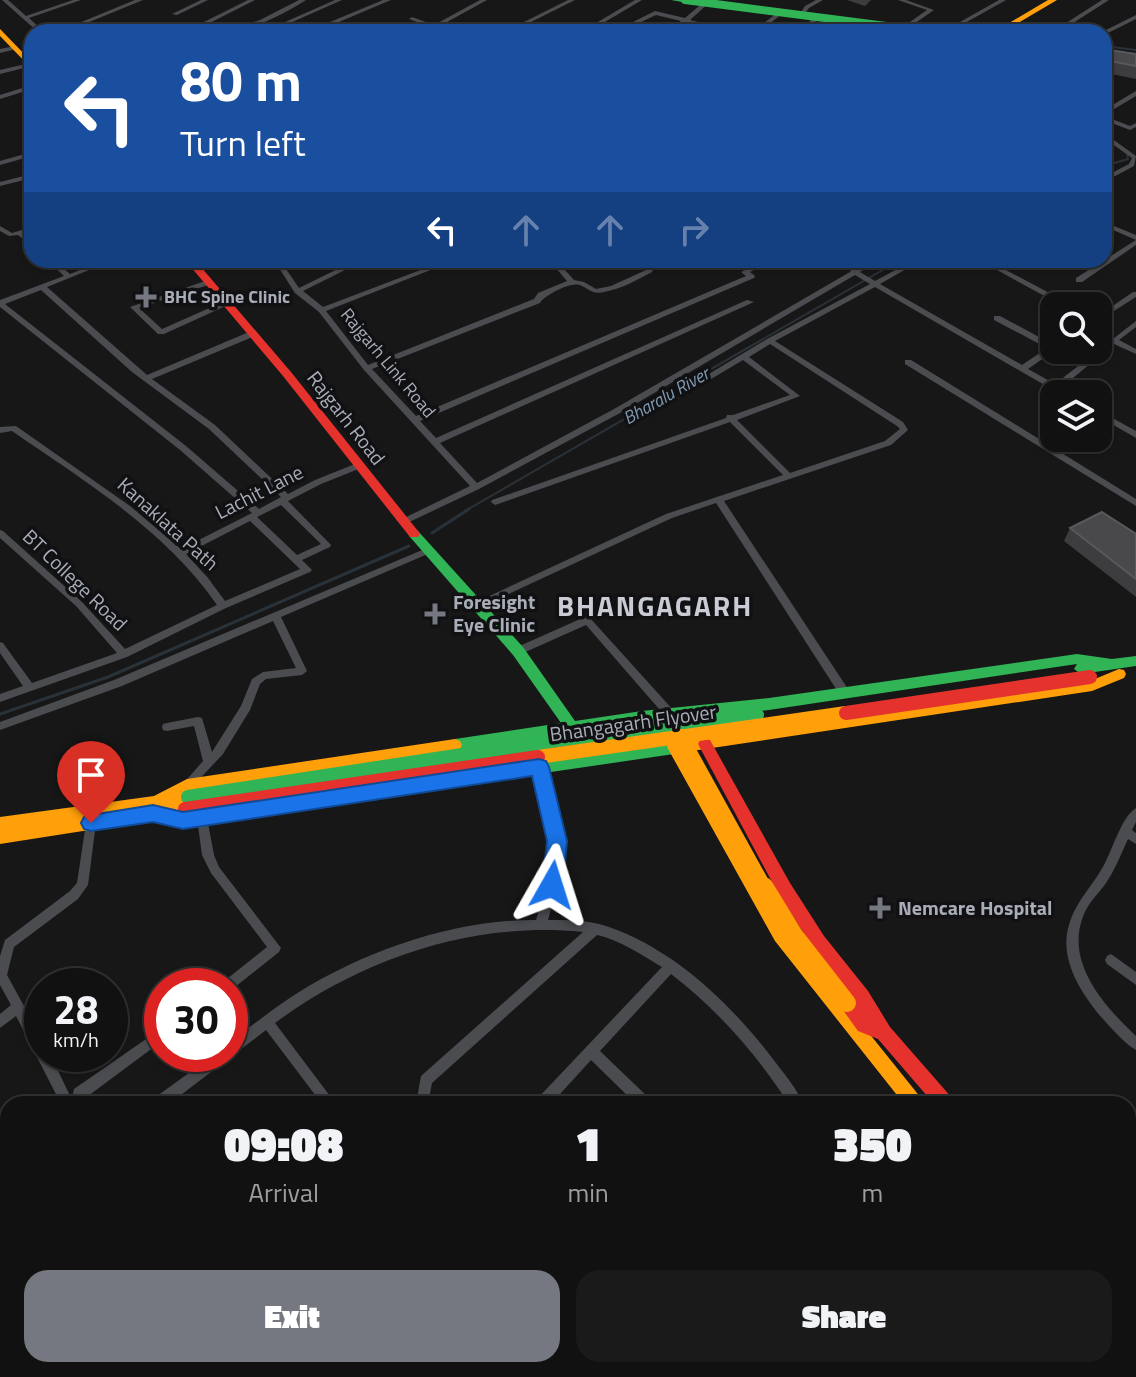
<!DOCTYPE html>
<html lang="en">
<head>
<meta charset="utf-8">
<style>
  body { margin:0; font-family:"Titillium Web",sans-serif; background:#1a1a1a; color:#f1f3f6; height:100vh; display:flex; flex-direction:column; font-size:30px; white-space:nowrap }
  * { box-sizing:border-box; margin:0 }
  p { font-size:26px; color:#9c9d9f }
  .icon { flex:none; width:44px; height:44px; fill:none; stroke:currentColor; stroke-width:2; stroke-linecap:round; stroke-linejoin:round }
  .map { position:relative; flex:1; overflow:hidden }
  .sheet { position:absolute; left:0px; top:1096px; width:1136px; height:282px; display:flex; flex-direction:column; background:#111; border-radius:24px 24px 0 0; box-shadow:0 2px 6px #0004,0 0 0 2px #303131 }
  .sheet>* { flex:none }
  .hud { position:absolute; left:24px; top:24px; width:1088px; height:244px; border-radius:24px; box-shadow:0 2px 6px #0004,0 0 0 2px #303131; background:#1a4fa0; color:#fff; overflow:hidden }
  .tools { position:absolute; left:1040px; top:292px; display:grid; gap:16px }
  .tools a { display:grid; place-items:center; width:72px; height:72px; border-radius:16px; background:#111; box-shadow:0 2px 6px #0004,0 0 0 2px #303131; font-size:40px }
  .speed { position:absolute; left:24px; top:968px; display:flex; gap:16px; font-size:40px; font-weight:700; text-align:center }
  .speed>* { display:grid; place-content:center; width:104px; height:104px; border-radius:50%; background:#111; box-shadow:0 2px 6px #0004,0 0 0 2px #303131; line-height:1 }
  .speed small { font-size:20px; font-weight:400 }
  .speed .limit { border:12px solid #d22; background:#fff; color:#111 }
  .pin { position:absolute; display:grid; place-items:center; width:68px; height:68px; color:#fff; margin:-82px -34px; border-radius:50% 50% 50% 0; rotate:-45deg; box-shadow:0 0 8px #0007 }
  .pin .icon { rotate:45deg }
  .me { position:absolute; width:88px; margin:-44px; rotate:6deg; stroke-linejoin:round; filter:drop-shadow(0 0 6px #0008) }
  .turn { display:flex; align-items:center; gap:28px; height:168px; padding:0 24px; font-size:36px }
  .turn .icon { width:104px; height:104px; stroke-width:2.5 }
  .turn b { display:block; font-size:56px; line-height:68px }
  .lanes { display:flex; align-items:center; height:76px; padding:0 24px; background:#0003; justify-content:center; gap:40px; direction:ltr }
  .lanes .off { opacity:.35 }
  .eta { display:flex; justify-content:space-evenly; align-items:center; height:136px; text-align:center }
  .eta b { font-size:48px; font-weight:800; line-height:56px }
  .cta { display:flex; gap:16px; margin-top:auto; padding:16px 24px }
  .cta a { flex:1; height:92px; border-radius:24px; background:#757880; color:#fff; font-size:32px; font-weight:800; line-height:92px; text-align:center }
  .cta a+a { background:#1a1a1a; color:#f1f3f6 }
  .map>svg:first-child { display:block }
  .lines { fill:none; stroke-linecap:round; stroke-linejoin:round }
  .stream-far1 { stroke:#2a3239; stroke-width:2 }
  .stream { stroke:#2a3239; stroke-width:3 }
  .street { fill:#4b4c50; fill-rule:evenodd }
  .fast { fill:#30b455; fill-rule:evenodd }
  .slow { fill:#ff9f0a; fill-rule:evenodd }
  .jam { fill:#e5322d; fill-rule:evenodd }
  .fast-bridge-far1 { stroke:#30b455; stroke-width:8 }
  .fast-bridge { stroke:#30b455; stroke-width:14 }
  .slow-bridge-far1 { stroke:#ff9f0a; stroke-width:14 }
  .slow-bridge { stroke:#ff9f0a; stroke-width:18 }
  .jam-bridge { stroke:#e5322d; stroke-width:14 }
  .wall { fill:#3d3d3f }
  .building { fill:#49494c; stroke:#58595d; stroke-width:2 }
  .route { fill:#1a73e8; stroke:#114b97; stroke-width:2 }
  .poi-dot { fill:#757880; stroke:#111113; stroke-width:3 }
  .labels { text-anchor:middle; stroke-width:7; stroke-linejoin:round; paint-order:stroke }
  .far-poi-label { font-size:18px; font-weight:bold; fill:#a8adb8; stroke:#111113; text-anchor:start }
  .far-street-label { font-size:18px; fill:#a8adb8; stroke:#111113 }
  .far-water-label { font-size:18px; font-style:italic; fill:#7f9bb3; stroke:#111113 }
  .street-label { font-size:20px; fill:#a8adb8; stroke:#111113 }
  .poi-label { font-size:20px; font-weight:bold; fill:#a8adb8; stroke:#111113; text-anchor:start }
  .district-label { font-size:28px; font-weight:bold; letter-spacing:2px; fill:#c9ccd4; stroke:#111113 }
</style>
</head>
<body>
<div class="map">
<svg width="1136" height="1377" viewBox="0 0 1136 1377">
  <rect width="100%" height="100%" fill="#171717"/>
  <g class="lines">
    <g class="stream-far1">
      <polyline points="1104,46 1136,50"/>
      <polyline points="1104,166 1128,159 1127,153"/>
      <polyline points="465,511 900,260"/>
    </g>
    <g class="stream">
      <polyline points="432,533 469,509"/>
      <polyline points="0,714 108,677 409,546"/>
    </g>
    <g class="street">
      <polygon points="2,0 8,0 26,16 73,0 81,0 29,18 44,32 38,32"/>
      <polygon points="135,0 143,0 65,32 57,32"/>
      <polygon points="201,0 208,0 177,15 172,14"/>
      <polygon points="248,0 255,0 196,30 201,32 192,32 188,30"/>
      <path d="M299 0H306C284 14 250 32 223 32L260 20Z"/>
      <polygon points="335,0 342,0 272,31 267,30"/>
      <path d="M383 0H391L339 22 371 32C358 32 342 23 332 25 322 26 316 32 306 32Z"/>
      <polygon points="480,0 487,0 438,27 451,32 443,32 409,19 412,17 434,25"/>
      <polygon points="568,0 575,0 511,32 504,32"/>
      <polygon points="635,0 642,0 588,32 581,32"/>
      <polygon points="706,0 712,0 690,20 738,32 728,32 686,22 668,32 661,32 681,21 656,15 620,32 613,32 655,11 685,18"/>
      <polygon points="816,0 823,0 809,8 802,17 798,17 805,6"/>
      <polygon points="898,0 906,0 934,10 911,26 907,26 907,24 927,10"/>
      <polygon points="999,0 1006,0 949,32 944,31"/>
      <polygon points="1102,0 1109,0 1059,32 1052,32"/>
      <polygon points="777,13 782,14 768,25 764,25 764,23"/>
      <polygon points="1136,15 1136,19 1104,35 1104,32 1102,32"/>
      <polygon points="814,17 819,18 805,32 799,32"/>
      <polygon points="144,22 165,32 158,32 144,26 129,32 121,32"/>
      <polygon points="15,46 18,48 17,49 0,53 0,49"/>
      <polygon points="30,63 32,64 32,66 0,74 0,70"/>
      <polygon points="32,85 32,89 0,99 0,95"/>
      <polygon points="1136,91 1136,96 1104,115 1104,110"/>
      <polygon points="1104,116 1130,126 1136,123 1136,127 1130,130 1104,120"/>
      <polygon points="1104,133 1136,156 1134,166 1104,182 1104,177 1129,164 1132,158 1104,138"/>
      <polygon points="32,152 32,156 0,165 0,161"/>
      <polygon points="32,174 32,178 0,186 0,182"/>
      <polygon points="1104,222 1136,235 1136,245 1082,282 1076,282 1076,278 1136,240 1104,226"/>
      <polygon points="0,226 12,233 32,227 32,231 24,233 32,240 32,246 18,235 9,236 0,231"/>
      <path d="M47 260H54L70 274 105 260H114L47 287 147 375 249 332H255V336L152 379 215 425 288 494 315 480 355 464 358 463 362 466 361 468 321 484 288 501 331 545 330 547 302 560 312 570 310 572 226 608 127 657 0 702V694L23 686 0 653V642L3 643 32 683 117 653 76 606 0 538V530L3 531 82 602 125 649 217 605C165 530 86 482 12 431L0 433V427L16 426 130 506 181 549 252 513 180 450 0 307V300L64 276ZM41 290 132 372 209 429 281 497 259 509 186 446 5 304ZM281 505 321 544 297 555 257 517ZM250 521 300 569 225 601 208 578 186 554Z"/>
      <path d="M274 260H280L299 288 356 260H365L303 291 323 307 447 260H456L326 311 368 365 534 299 538 293 567 281 549 260H556L574 280 584 282 596 289 611 286 646 270 638 260H645L654 268 652 272C637 280 621 289 604 292 593 295 589 289 580 285 570 282 545 295 540 303L372 369 416 416 746 276 741 272 743 271 764 260H773L750 272 755 276 754 278 420 421 436 438 747 300 754 302 440 443 477 483 614 409 850 272 851 270C862 268 865 260 878 260L860 272 875 281 914 260H922L880 284 1022 365 1047 348 994 320V316H1000L1054 345 1055 350 1028 369 1055 384 1136 321V327L1119 340 1136 349V354L1114 344 1061 388 1070 394H1060L875 287 775 341 903 422 908 430 891 445 724 501 848 689 849 692 848 695H840L716 503 672 518 476 609 473 610 468 607 470 605 666 514 783 475 730 422 498 504 495 505 491 502 492 500 726 418 727 415H733L790 395 743 360 666 406H660L659 404 767 339 870 284 855 275 620 413 479 489 403 525 400 524 399 522 400 520 470 486 364 370 319 312 295 293ZM770 344 897 426 900 429 885 441 790 473 737 420 800 396 749 357Z"/>
      <polygon points="979,260 987,260 1055,296 1048,298"/>
      <polygon points="208,280 212,282 211,284 139,308 162,329 223,302 230,304 164,334 158,334 130,307"/>
      <polygon points="1133,292 1136,292 1136,297 1098,321 1098,316"/>
      <polygon points="905,360 911,360 1136,499 1136,506 905,364"/>
      <polygon points="1098,410 1136,431 1136,438 1098,416"/>
      <polygon points="427,548 432,551 430,553 281,617 307,671 302,675 266,679 260,684 250,710 223,754 191,788 187,789 183,788 182,785 203,761 194,726 167,731 163,730 162,727 163,724 167,723 198,717 202,718 212,752 241,706 252,679 263,672 296,668 273,621 122,686 0,730 0,722 114,680"/>
      <polygon points="587,616 590,618 674,711 675,714 674,717 666,717 586,625 521,654 515,654 513,651 515,648"/>
      <path d="M539 763 543 764 544 767 563 841 558 885 548 920C569 920 590 920 609 927 677 951 733 1006 776 1063 786 1076 797 1089 803 1104H789C756 1054 719 1011 671 974L600 1051 650 1099 651 1104H636L591 1060 551 1104H536L537 1099 662 967C642 955 620 940 597 935L432 1083 428 1104H416L421 1076 583 932C474 921 363 958 275 1023L336 1104H322L266 1030 169 1104H152L153 1099 215 1054H230V1042C253 1025 275 1007 299 992 367 950 456 919 536 920L546 885 551 841 534 767 535 764Z"/>
      <path d="M1136 808V822L1132 830 1136 833V844L1128 839C1121 854 1115 870 1106 883 1099 893 1089 902 1084 914 1064 961 1103 1005 1136 1036V1050C1127 1045 1120 1037 1113 1030 1088 1004 1057 963 1069 925 1076 900 1095 884 1106 861 1114 845 1122 817 1136 808Z"/>
      <polygon points="202,813 206,815 207,818 214,855 219,867 281,948 279,952 230,991 230,986 221,986 223,982 267,947 211,873 202,855 197,818 198,815"/>
      <polygon points="91,818 95,820 96,823 88,885 78,899 14,947 7,975 42,1039 42,1054 50,1054 74,1104 61,1104 16,1016 0,1028 0,1014 11,1005 0,985 0,956 5,940 70,891 77,883 86,823 87,820"/>
      <polygon points="1111,954 1136,972 1136,985 1107,964 1105,960 1107,956"/>
      <polygon points="162,1028 162,1041 84,1099 79,1100 74,1099 73,1094 74,1089"/>
      <polygon points="1136,1141 1136,1158 1128,1164 1128,1147"/>
      <polygon points="8,1211 8,1227 0,1231 0,1215"/>
      <polygon points="122,1370 136,1370 134,1377 120,1377"/>
      <polygon points="263,1370 281,1370 277,1377 259,1377"/>
      <polygon points="346,1370 363,1370 359,1377 342,1377"/>
      <polygon points="412,1370 429,1370 432,1377 415,1377"/>
      <polygon points="621,1370 637,1370 640,1377 624,1377"/>
      <polygon points="838,1370 852,1370 850,1377 836,1377"/>
    </g>
    <g class="fast">
      <polygon points="671,0 692,0 703,3 699,5"/>
      <polygon points="414,530 418,531 523,647 575,721 642,711 769,698 1077,654 1112,659 1136,656 1136,666 1081,674 1074,669 1077,664 769,710 642,723 582,732 581,738 576,740 568,734 455,751 450,749 448,745 450,741 455,739 561,723 513,655 410,537 408,534 410,531"/>
      <polygon points="674,742 679,744 681,748 679,752 674,754 183,826 152,819 149,814 152,809 157,808 183,814"/>
    </g>
    <g class="slow">
      <polygon points="1048,0 1057,0 1003,32 994,32"/>
      <polygon points="916,25 958,30 962,32 919,29 916,29"/>
      <polygon points="0,29 32,62 32,69 0,36"/>
      <polygon points="1119,669 1124,670 1126,674 1124,678 1092,691 685,752 787,931 921,1098 924,1104 904,1104 775,941 667,747 669,743 674,741 1090,681"/>
      <polygon points="455,739 460,741 462,745 460,749 455,751 190,791 196,797 193,801 187,803 193,809 190,814 185,815 0,844 0,817 154,796 187,779"/>
      <polygon points="1128,1312 1136,1316 1136,1342 1128,1338"/>
    </g>
    <g class="jam">
      <polygon points="1104,51 1136,55 1136,59 1104,55"/>
      <polygon points="185,260 195,260 291,372 418,531 420,534 418,537 410,537 283,376"/>
      <polygon points="705,738 710,740 790,883 824,936 868,991 890,1027 952,1098 955,1104 934,1104 878,1039 858,1031 838,1003 841,997 847,995 851,997 812,946 778,893 698,744 700,740"/>
      <polygon points="1128,1352 1136,1356 1136,1377 1127,1377 1121,1370 1128,1370"/>
    </g>
    <polyline class="fast-bridge-far1" points="685,0 933,32"/>
    <polyline class="fast-bridge" points="188,797 559,740 757,715"/>
    <g class="slow-bridge-far1">
      <polyline points="681,736 765,888"/>
      <polyline points="538,757 846,713"/>
    </g>
    <polyline class="slow-bridge" points="764,886 794,935 847,1003"/>
    <g class="jam-bridge">
      <polyline points="846,713 1090,677"/>
      <polyline points="185,809 538,757"/>
    </g>
  </g>
  <g class="wall">
    <polygon points="847,0 871,0 865,6"/>
    <polygon points="1110,50 1136,54 1136,79 1106,73 1106,62"/>
    <polygon points="1070,528 1136,534 1136,597 1064,541"/>
  </g>
  <g class="building">
    <polygon points="1110,50 1136,54 1136,66 1110,61"/>
    <polygon points="1102,512 1136,534 1136,579 1070,528"/>
  </g>
  <polygon class="route" points="539,759 546,761 549,767 567,841 563,885 560,892 552,894 545,892 542,885 547,841 532,776 183,829 153,822 91,831 84,829 81,823 84,817 91,815 153,805 183,812"/>
  <g class="poi-dot">
    <path d="M142 285h8v8h8v8h-8v8h-8v-8h-8v-8h8z"/>
    <path d="M431 602h8v8h8v8h-8v8h-8v-8h-8v-8h8z"/>
    <path d="M876 896h8v8h8v8h-8v8h-8v-8h-8v-8h8z"/>
  </g>
  <g class="labels">
    <g class="far-poi-label">
      <text x="164" y="303">BHC Spine Clinic</text>
    </g>
    <g class="far-street-label">
      <text transform="translate(388 363) rotate(50)" y="6">Rajgarh Link Road</text>
    </g>
    <g class="far-water-label">
      <text transform="translate(666 396) rotate(-30)" y="6">Bharalu River</text>
    </g>
    <g class="street-label">
      <text transform="translate(346 418) rotate(52)" y="7">Rajgarh Road</text>
      <text transform="translate(259 492) rotate(-27)" y="7">Lachit Lane</text>
      <text transform="translate(168 524) rotate(42)" y="7">Kanaklata Path</text>
      <text transform="translate(75 580) rotate(44)" y="7">BT College Road</text>
      <text transform="translate(633 723) rotate(-8)" y="7">Bhangagarh Flyover</text>
    </g>
    <g class="poi-label">
      <text x="453" y="609">Foresight<tspan x="453" dy="23">Eye Clinic</tspan></text>
      <text x="898" y="915">Nemcare Hospital</text>
    </g>
    <g class="district-label">
      <text x="655" y="616">BHANGAGARH</text>
    </g>
  </g>
</svg>
<div class="tools">
<a><svg class="icon" aria-label="search" viewBox="0 0 24 24"><circle cx="10" cy="10" r="6"/><path d="M15 15l6 6"/></svg></a>
<a><svg class="icon" aria-label="layers" viewBox="0 0 24 24"><path d="M12 4l9 5-9 5-9-5zM3 14l9 5 9-5"/></svg></a>
</div>
<div class="speed"><div>28<small>km/h</small></div><div class="limit">30</div></div>
<div class="pin" style="left:91px;top:823px;background:#d93025"><svg class="icon" aria-label="arrive" viewBox="0 0 24 24"><path d="M6 21V4h12l-3 4 3 4H6"/></svg></div>
<svg class="me" style="left:552px;top:885px" viewBox="-20 -20 40 40"><path d="M0-17L14 15 0 8-14 15z" fill="#1a73e8" stroke="#fff" stroke-width="4"/></svg>
<div class="hud">
<div class="turn"><svg class="icon" aria-label="left" viewBox="0 0 24 24"><path d="M17 20v-9H6M10 6l-5 5 5 5"/></svg><div><b>80 m</b>Turn left</div></div>
<div class="lanes"><svg class="icon" aria-label="left" viewBox="0 0 24 24"><path d="M17 20v-9H6M10 6l-5 5 5 5"/></svg><svg class="icon off" aria-label="ahead" viewBox="0 0 24 24"><path d="M12 20V5M6 11l6-6 6 6"/></svg><svg class="icon off" aria-label="ahead" viewBox="0 0 24 24"><path d="M12 20V5M6 11l6-6 6 6"/></svg><svg class="icon off" aria-label="right" viewBox="0 0 24 24"><path d="M7 20v-9h11M14 6l5 5-5 5"/></svg></div>
</div>
<section class="sheet">
<div class="eta">
<div><b>09:08</b><p>Arrival</p></div>
<div><b>1</b><p>min</p></div>
<div><b>350</b><p>m</p></div>
</div>
<div class="cta"><a>Exit</a><a>Share</a></div>
</section>
</div>
</body>
</html>
